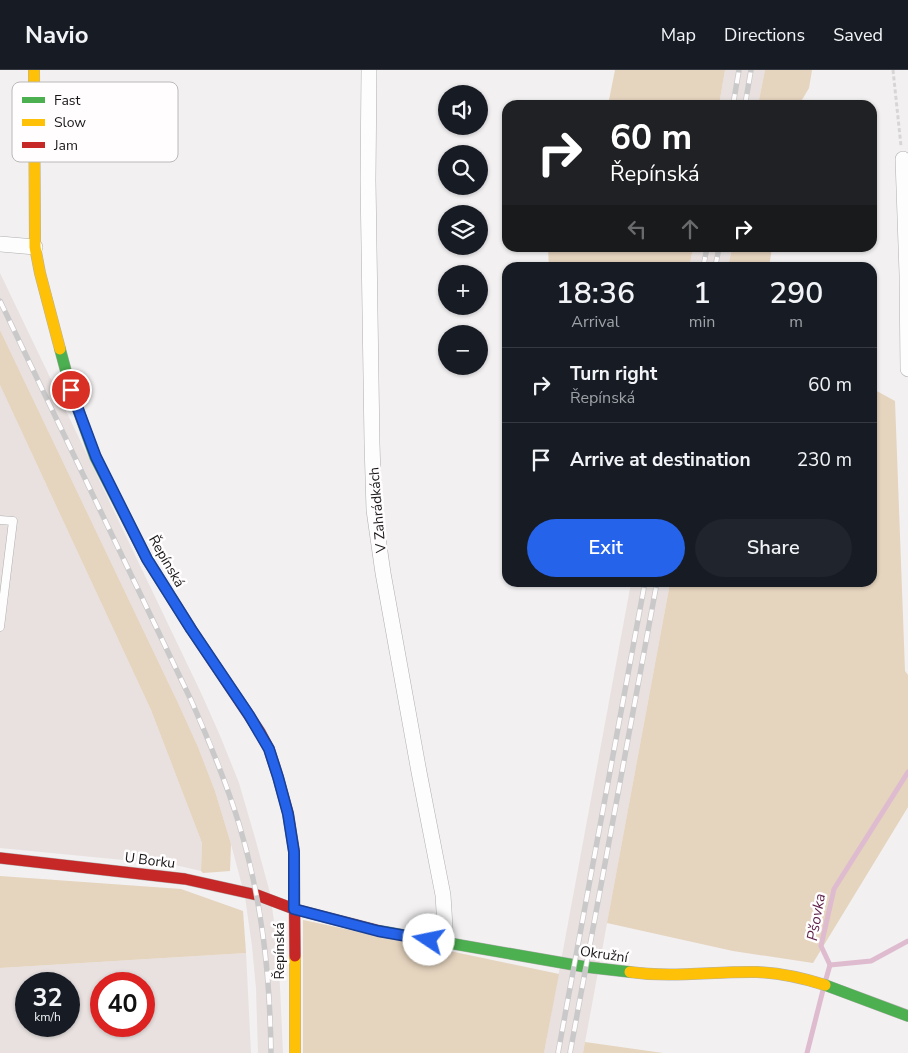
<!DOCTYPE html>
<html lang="en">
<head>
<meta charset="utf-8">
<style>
  body { margin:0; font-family:"Nunito Sans",sans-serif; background:#20242c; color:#f1f3f6; height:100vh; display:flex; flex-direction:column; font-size:19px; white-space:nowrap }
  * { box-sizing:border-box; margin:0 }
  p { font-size:16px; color:#9ea1a6 }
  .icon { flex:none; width:28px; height:28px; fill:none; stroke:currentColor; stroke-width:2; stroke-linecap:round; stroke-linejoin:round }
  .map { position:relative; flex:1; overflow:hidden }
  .side { position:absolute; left:502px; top:192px; width:375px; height:325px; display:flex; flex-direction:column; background:#171b24; border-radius:15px; box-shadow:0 1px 4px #0004 }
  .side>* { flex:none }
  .banner { position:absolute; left:502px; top:30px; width:375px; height:152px; border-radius:15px; box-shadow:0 1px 4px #0004; background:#202124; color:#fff; overflow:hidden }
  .fabs { position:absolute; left:438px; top:15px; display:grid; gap:10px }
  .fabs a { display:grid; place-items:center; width:50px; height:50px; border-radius:50%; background:#171b24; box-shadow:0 1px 4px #0004; font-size:25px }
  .speed { position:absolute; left:15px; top:902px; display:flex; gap:10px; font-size:25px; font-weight:700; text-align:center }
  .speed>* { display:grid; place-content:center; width:65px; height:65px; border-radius:50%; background:#171b24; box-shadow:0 1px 4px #0004; line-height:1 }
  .speed small { font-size:12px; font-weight:400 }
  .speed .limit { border:8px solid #d22; background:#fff; color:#111 }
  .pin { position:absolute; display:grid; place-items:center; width:42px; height:42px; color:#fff; margin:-21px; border:2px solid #fff; border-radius:50%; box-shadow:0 1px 5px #0007 }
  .me { position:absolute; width:55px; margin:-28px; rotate:281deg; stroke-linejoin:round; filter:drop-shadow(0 0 4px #0008) }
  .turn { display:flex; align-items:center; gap:18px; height:105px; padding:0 25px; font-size:22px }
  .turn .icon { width:65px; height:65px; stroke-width:2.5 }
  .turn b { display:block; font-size:35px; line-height:42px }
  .lanes { display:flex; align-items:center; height:48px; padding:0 25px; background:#0003; justify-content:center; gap:25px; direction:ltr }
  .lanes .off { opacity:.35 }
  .eta { display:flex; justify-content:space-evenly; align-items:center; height:85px; text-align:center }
  .eta b { font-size:30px; font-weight:600; line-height:35px }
  .button { display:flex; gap:10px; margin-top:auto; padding:10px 25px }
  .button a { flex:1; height:58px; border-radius:30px; background:#2563eb; color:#fff; font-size:20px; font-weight:600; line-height:58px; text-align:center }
  .button a+a { background:#20242c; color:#f1f3f6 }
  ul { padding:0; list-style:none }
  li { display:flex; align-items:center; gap:15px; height:75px; padding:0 25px; border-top:1px solid #363941 }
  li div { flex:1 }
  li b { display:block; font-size:19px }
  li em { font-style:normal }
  header { display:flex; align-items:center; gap:30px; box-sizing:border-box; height:70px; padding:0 25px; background:#171b24; border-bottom:1px solid #363941 }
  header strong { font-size:24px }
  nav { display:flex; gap:28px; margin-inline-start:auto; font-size:18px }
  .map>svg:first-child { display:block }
  .built { fill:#e8e1e0; fill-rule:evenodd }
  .green { fill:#e5d4be }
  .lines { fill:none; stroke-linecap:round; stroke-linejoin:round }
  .stream { stroke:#dfbbd0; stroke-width:5 }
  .lane-casing { stroke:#b1afaf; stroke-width:9 }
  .street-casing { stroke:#b1afaf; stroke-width:16 }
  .fast-casing { stroke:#b1afaf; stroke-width:12 }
  .slow-casing { stroke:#b1afaf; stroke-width:12 }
  .jam-casing { stroke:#b1afaf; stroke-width:12 }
  .path { stroke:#d7d6d6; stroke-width:3; stroke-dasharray:4 2.5; stroke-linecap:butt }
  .lane { stroke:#fdfdfd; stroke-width:8 }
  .street { stroke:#fdfdfd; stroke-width:15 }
  .fast { stroke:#4caf50; stroke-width:11 }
  .slow { stroke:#ffc107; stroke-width:11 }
  .jam { stroke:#c62828; stroke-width:11 }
  .rail-casing { stroke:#cac9c9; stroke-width:5.5 }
  .rail { stroke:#fffdfd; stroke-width:4; stroke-dasharray:11; stroke-linecap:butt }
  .route-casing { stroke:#184099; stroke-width:12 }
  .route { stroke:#2563eb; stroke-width:9 }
  .labels { text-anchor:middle; stroke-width:5; stroke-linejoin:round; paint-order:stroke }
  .street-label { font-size:14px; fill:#181717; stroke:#fffdfd }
  .water-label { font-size:15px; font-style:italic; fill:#5c1f48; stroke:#fffdfd }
  .key { fill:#fffdfd; stroke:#bab8b8; stroke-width:1 }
  .key-label { font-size:14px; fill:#181717 }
</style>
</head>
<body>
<header>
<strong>Navio</strong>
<nav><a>Map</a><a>Directions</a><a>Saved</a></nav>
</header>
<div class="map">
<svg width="908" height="983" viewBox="0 0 908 983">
  <rect width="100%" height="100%" fill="#f2f0f0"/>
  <g class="built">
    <polygon points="725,0 765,0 758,35 719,35"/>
    <polygon points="693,178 732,178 728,197 689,198"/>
    <polygon points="0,203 202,625 221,668 239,713 255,768 270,823 277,873 280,917 283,983 258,983 256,918 252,876 245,827 231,774 215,721 198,677 179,635 0,260"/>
    <polygon points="0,315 151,640 202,773 201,801 175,795 0,778"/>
    <polygon points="631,513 670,513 583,983 544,983"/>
    <path d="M246 883 251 983H0V898ZM26 914H69V956H26ZM101 914H144V956H101Z"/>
  </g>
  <g class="green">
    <polygon points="615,0 725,0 719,35 608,35"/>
    <polygon points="765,0 812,0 809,18 799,35 758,35"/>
    <polygon points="548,178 693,178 689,198 549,197"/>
    <polygon points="732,178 772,178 769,197 728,197"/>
    <polygon points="0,260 179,635 198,677 215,721 231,774 230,801 203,803 201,801 202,773 151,640 0,315"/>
    <polygon points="873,319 895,331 905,601 908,605 908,737 813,893 733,881 607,853 670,513 872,512"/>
    <polygon points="0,806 181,819 243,841 246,883 0,898"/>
    <polygon points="303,850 559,904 544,983 303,983"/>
    <polygon points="585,972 663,983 583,983"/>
  </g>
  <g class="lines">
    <g class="stream">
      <polyline points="830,895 871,891 908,871"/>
      <polyline points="826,909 830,895 821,876 834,819 908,702"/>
      <polyline points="807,983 823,920"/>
    </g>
    <g class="lane-casing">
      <polyline id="lane" points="0,450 13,451 0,557"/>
    </g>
    <g class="street-casing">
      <g id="street">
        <polyline points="369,0 368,110 372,373 374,440 383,503 419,702 443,825 446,873"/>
        <polyline points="903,89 907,204 908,299"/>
        <polyline points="0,174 35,177"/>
      </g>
    </g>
    <g class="fast-casing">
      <g id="fast">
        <polyline points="60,279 71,320 95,387 147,489 191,559"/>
        <polyline points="380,861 586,897 630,902"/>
        <polyline points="825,915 908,946"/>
      </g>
    </g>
    <g class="slow-casing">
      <g id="slow">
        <polyline points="34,0 35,177 40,203 60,279"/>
        <polyline points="295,886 295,983"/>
        <path d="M630 902C672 908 715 901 757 902 780 903 803 908 825 915"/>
      </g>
    </g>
    <g class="jam-casing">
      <g id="jam">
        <polyline points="191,559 260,662 269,679 278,707 288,743 294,781 295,886"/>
        <polyline points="0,788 185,809 257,825 294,839 380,861"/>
      </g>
    </g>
    <polyline class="path" points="893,0 901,76"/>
    <use href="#lane" class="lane"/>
    <use href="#street" class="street"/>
    <use href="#fast" class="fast"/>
    <use href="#slow" class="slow"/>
    <use href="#jam" class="jam"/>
    <g class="rail-casing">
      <g id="rail">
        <polyline points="733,35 739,0"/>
        <polyline points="745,35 751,0"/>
        <polyline points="703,198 707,178"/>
        <polyline points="715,198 719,178"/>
        <path d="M0 231 191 630C209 671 226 711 239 754 262 830 270 904 271 983"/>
        <polyline points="558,983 645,512"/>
        <polyline points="570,983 657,512"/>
      </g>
    </g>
    <use href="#rail" class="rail"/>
  </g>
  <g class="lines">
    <g class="route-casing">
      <polyline id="route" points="71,320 96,387 147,489 191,559 249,645 269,679 278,707 288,744 294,782 294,839 378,861 429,870"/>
    </g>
    <use href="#route" class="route"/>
  </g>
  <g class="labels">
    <g class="street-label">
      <text transform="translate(377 440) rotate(-95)" y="5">V Zahrádkách</text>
      <text transform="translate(167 491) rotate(60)" y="5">Řepínská</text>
      <text transform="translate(150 790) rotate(7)" y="5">U Borku</text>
      <text transform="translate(279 881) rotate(-90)" y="5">Řepínská</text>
      <text transform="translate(604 884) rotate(8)" y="5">Okružní</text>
    </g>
    <g class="water-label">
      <text transform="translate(816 847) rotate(-80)" y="5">Pšovka</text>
    </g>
  </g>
  <rect x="12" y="12" width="166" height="80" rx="8" class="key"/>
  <rect x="22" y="27" width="23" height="6" fill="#4caf50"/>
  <rect x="22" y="49" width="23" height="7" fill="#ffc107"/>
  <rect x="22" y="72" width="23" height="6" fill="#c62828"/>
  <g class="key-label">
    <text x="54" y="35">Fast</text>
    <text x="54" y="57">Slow</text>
    <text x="54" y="80">Jam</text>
  </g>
</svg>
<div class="fabs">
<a><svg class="icon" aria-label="sound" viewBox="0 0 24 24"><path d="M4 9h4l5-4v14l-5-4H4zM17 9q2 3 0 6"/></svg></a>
<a><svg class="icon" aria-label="search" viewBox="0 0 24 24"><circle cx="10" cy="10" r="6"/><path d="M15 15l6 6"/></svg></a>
<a><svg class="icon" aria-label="layers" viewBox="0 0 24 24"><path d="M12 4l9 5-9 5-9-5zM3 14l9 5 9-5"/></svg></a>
<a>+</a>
<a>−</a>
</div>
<div class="speed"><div>32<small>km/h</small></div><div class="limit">40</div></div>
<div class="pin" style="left:71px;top:320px;background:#d93025"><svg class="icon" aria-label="arrive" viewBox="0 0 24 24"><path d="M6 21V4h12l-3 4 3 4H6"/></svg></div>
<svg class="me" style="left:429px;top:870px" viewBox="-20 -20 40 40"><circle r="19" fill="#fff"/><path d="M0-13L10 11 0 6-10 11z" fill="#2563eb"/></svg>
<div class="banner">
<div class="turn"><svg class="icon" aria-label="right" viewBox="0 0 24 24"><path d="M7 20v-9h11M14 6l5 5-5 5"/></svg><div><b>60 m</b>Řepínská</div></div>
<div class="lanes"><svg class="icon off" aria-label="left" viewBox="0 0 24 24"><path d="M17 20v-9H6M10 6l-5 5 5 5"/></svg><svg class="icon off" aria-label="ahead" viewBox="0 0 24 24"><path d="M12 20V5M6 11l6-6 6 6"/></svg><svg class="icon" aria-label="right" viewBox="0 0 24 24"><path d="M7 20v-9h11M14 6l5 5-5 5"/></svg></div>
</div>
<section class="side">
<div class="eta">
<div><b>18:36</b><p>Arrival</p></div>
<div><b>1</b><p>min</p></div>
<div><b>290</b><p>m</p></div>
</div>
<ul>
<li><svg class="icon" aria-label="right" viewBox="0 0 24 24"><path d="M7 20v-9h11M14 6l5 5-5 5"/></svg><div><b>Turn right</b><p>Řepínská</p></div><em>60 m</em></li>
<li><svg class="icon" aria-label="arrive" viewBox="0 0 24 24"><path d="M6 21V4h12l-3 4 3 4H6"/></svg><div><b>Arrive at destination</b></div><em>230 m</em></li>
</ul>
<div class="button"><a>Exit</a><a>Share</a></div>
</section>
</div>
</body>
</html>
